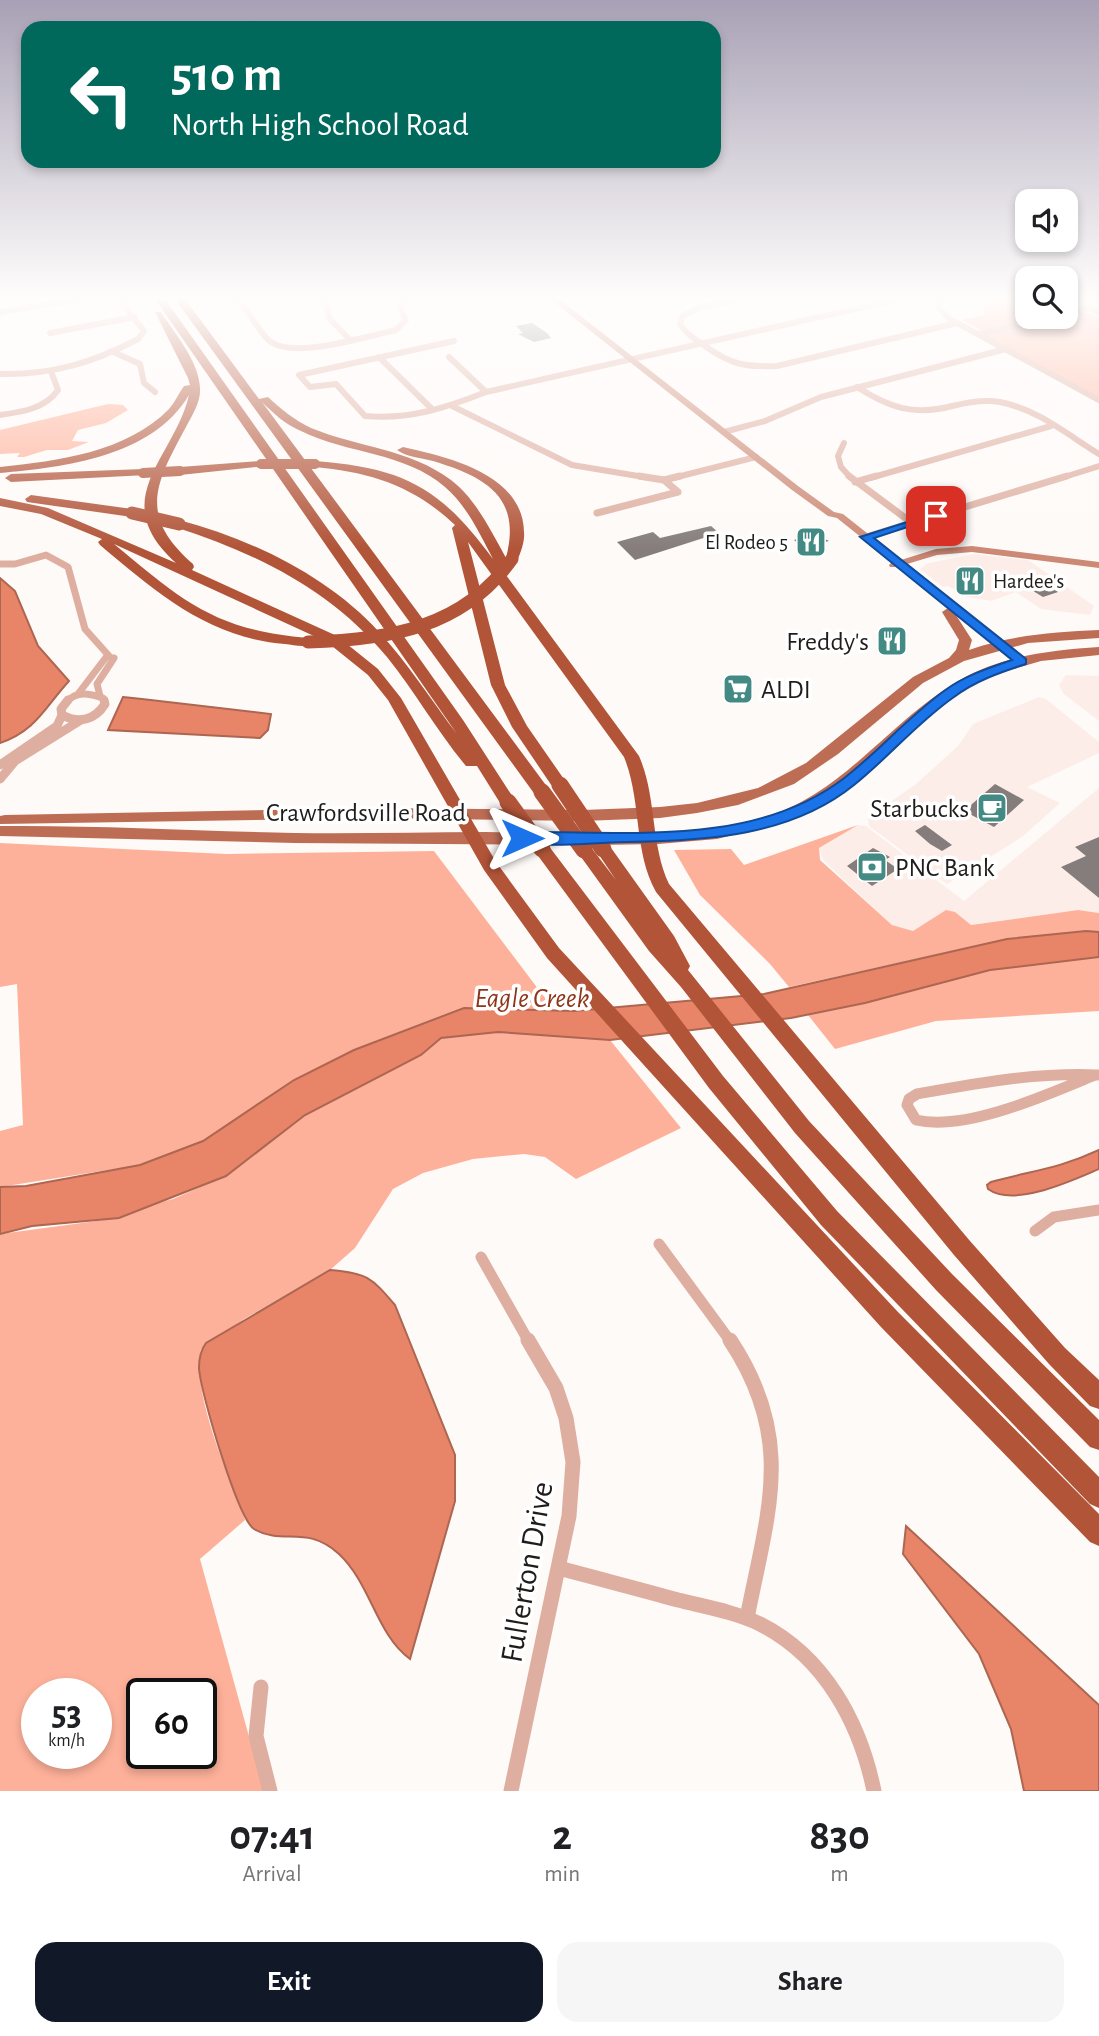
<!DOCTYPE html>
<html lang="en">
<head>
<meta charset="utf-8">
<style>
  body { margin:0; font-family:"Alegreya Sans",sans-serif; background:#f6f6f6; color:#202124; height:100vh; display:flex; flex-direction:column; font-size:26px; white-space:nowrap }
  * { box-sizing:border-box; margin:0 }
  p { font-size:23px; color:#757577 }
  .icon { flex:none; width:38px; height:38px; fill:none; stroke:currentColor; stroke-width:2; stroke-linecap:round; stroke-linejoin:round }
  .map { position:relative; height:1791px; overflow:hidden }
  .details { display:flex; flex-direction:column; background:#fff; flex:1 }
  .details>* { flex:none }
  .banner { position:absolute; left:21px; top:21px; width:700px; height:147px; border-radius:21px; box-shadow:0 4px 10px #0003; background:#00695c; color:#fff; overflow:hidden }
  .tools { position:absolute; left:1015px; top:189px; display:grid; gap:14px }
  .tools a { display:grid; place-items:center; width:63px; height:63px; border-radius:14px; background:#fff; box-shadow:0 4px 10px #0003; font-size:35px }
  .speed { position:absolute; left:21px; top:1678px; display:flex; gap:14px; font-size:35px; font-weight:700; text-align:center }
  .speed>* { display:grid; place-content:center; width:91px; height:91px; border-radius:50%; background:#fff; box-shadow:0 4px 10px #0003; line-height:1 }
  .speed small { font-size:18px; font-weight:400 }
  .speed .limit { border:4px solid #111; border-radius:10px; background:#fff; color:#111 }
  .pin { position:absolute; display:grid; place-items:center; width:60px; height:60px; color:#fff; margin:-30px; border-radius:14px; box-shadow:0 4px 10px #0006 }
  .me { position:absolute; width:77px; margin:-38px; rotate:90deg; stroke-linejoin:round; filter:drop-shadow(0 0 5px #0008) }
  .turn { display:flex; align-items:center; gap:24px; height:147px; padding:0 35px; font-size:32px }
  .turn .icon { width:91px; height:91px; stroke-width:2.5 }
  .turn b { display:block; font-size:49px; line-height:60px }
  .eta { display:flex; justify-content:space-evenly; align-items:center; height:119px; text-align:center }
  .eta b { font-size:42px; font-weight:700; line-height:49px }
  .button { display:flex; gap:14px; margin-top:auto; padding:14px 35px }
  .button a { flex:1; height:80px; border-radius:21px; background:#111827; color:#fff; font-size:28px; font-weight:700; line-height:80px; text-align:center }
  .button a+a { background:#f6f6f6; color:#202124 }
  .map>svg:first-child { display:block }
  .built { fill:#fdede8 }
  .green { fill:#feb19a; fill-rule:evenodd }
  .water { fill:#e88568; stroke:#ac6651; stroke-width:2 }
  .building { fill:#847d7b }
  .lines { fill:none; stroke-linecap:round; stroke-linejoin:round }
  .street-far4 { stroke:#deafa1; stroke-width:6 }
  .street-far3 { stroke:#deafa1; stroke-width:7 }
  .street-far2 { stroke:#deafa1; stroke-width:9 }
  .street-far1 { stroke:#deafa1; stroke-width:11 }
  .street { stroke:#deafa1; stroke-width:15 }
  .secondary { fill:#cc8975; fill-rule:evenodd }
  .primary { fill:#be6d55; fill-rule:evenodd }
  .highway { fill:#b15438; fill-rule:evenodd }
  .highway-bridge-far2 { stroke:#b15438; stroke-width:10 }
  .highway-bridge-far1 { stroke:#b15438; stroke-width:13 }
  .highway-bridge { stroke:#b15438; stroke-width:17 }
  .route { fill:#1a73e8; stroke:#114b97; stroke-width:2 }
  .labels { text-anchor:middle; stroke-width:7; stroke-linejoin:round; paint-order:stroke }
  .far-poi-label { font-size:21px; fill:#1f1c1b; stroke:#fff; text-anchor:end }
  .poi-label { font-size:26px; fill:#1f1c1b; stroke:#fff; text-anchor:end }
  .street-label { font-size:26px; fill:#1f1c1b; stroke:#fff }
  .water-label { font-size:28px; font-style:italic; fill:#8e3519; stroke:#fff }
  .near-street-label { font-size:32px; fill:#1f1c1b; stroke:#fff }
</style>
</head>
<body>
<div class="map">
<svg width="1099" height="1791" viewBox="0 0 1099 1791">
  <rect width="100%" height="100%" fill="#fefaf8"/>
  <g class="built">
    <polygon points="974,554 1028,560 1094,606 1090,615 1041,609 1016,592 991,601 969,597 948,586 943,587 920,569 929,563"/>
    <polygon points="1066,675 1099,676 1099,721 1064,694 1059,685"/>
    <polygon points="1039,697 1046,699 1099,742 1099,753 1027,787 1060,803 1022,837 947,884 869,826 868,818 873,814 916,784 958,746 973,724"/>
    <polygon points="1099,788 1099,913 1077,910 971,925 956,913 946,910 913,931 892,925 824,861 818,848 858,825 866,826 964,901"/>
  </g>
  <g class="green">
    <polygon points="985,299 1027,299 1027,317 1039,317 982,331 962,320 984,315"/>
    <polygon points="1080,311 1099,317 1099,397 984,335"/>
    <polygon points="108,404 123,405 128,410 106,423 78,430 72,441 89,442 68,450 47,450 24,457 17,457 20,453 0,454 0,430"/>
    <polygon points="858,825 819,848 820,860 892,925 913,931 946,910 955,912 971,925 1078,910 1099,913 1099,932 1007,939 789,987 770,964 700,895 674,850 731,849 744,865"/>
    <polygon points="0,843 226,854 434,851 554,1010 464,1008 203,1141 140,1165 0,1187 0,1131 23,1125 17,984 0,987"/>
    <polygon points="1099,957 1099,1011 936,1021 835,1049 808,1015 990,970"/>
    <path d="M498 1032 610 1040 681 1128 576 1179 545 1157 524 1154 473 1159 423 1173 393 1189 355 1248 330 1270 244 1319 201 1349C192 1398 229 1474 245 1520L200 1559 264 1791H0V1234L119 1218 139 1208 173 1199 226 1176 305 1115 421 1055 441 1038ZM37 1694H96V1754H37ZM142 1694H201V1754H142Z"/>
  </g>
  <g class="water">
    <path d="M0 578 15 591 38 646 69 681C45 707 36 731 0 743Z"/>
    <polygon points="123,697 142,699 271,714 268,730 260,738 108,730"/>
    <polygon points="1086,931 1099,932 1099,957 990,970 865,1003 791,1018 610,1040 498,1032 441,1038 421,1055 305,1115 226,1176 119,1218 32,1226 0,1234 0,1187 26,1186 140,1165 203,1141 294,1080 354,1050 464,1008 574,1011 764,994 1007,939"/>
    <path d="M1099 1150V1169C1073 1180 1014 1208 988 1189L987 1185 991 1182C1031 1171 1061 1168 1099 1150Z"/>
    <path d="M330 1270C367 1273 371 1277 395 1305L455 1455V1501L410 1659C376 1634 371 1584 339 1554 306 1524 284 1546 254 1529 238 1519 200 1391 199 1368 199 1359 200 1351 206 1343Z"/>
    <polygon points="906,1526 1099,1705 1099,1791 1024,1791 1011,1729 979,1654 903,1554"/>
  </g>
  <g class="building">
    <polygon points="532,323 547,333 551,338 534,342 518,334 523,333 516,326"/>
    <polygon points="711,526 719,533 635,560 617,542 653,532 660,538"/>
    <polygon points="815,534 829,541 804,548 794,540"/>
    <polygon points="1038,578 1053,588 1058,592 1043,597 1020,583"/>
    <polygon points="995,784 1024,800 994,827 964,811"/>
    <polygon points="925,825 952,845 942,851 930,844 915,831"/>
    <polygon points="1099,837 1099,898 1061,867 1086,856 1075,847"/>
    <polygon points="873,848 890,857 885,860 898,869 872,886 847,866"/>
  </g>
  <g class="lines">
    <g class="street-far4">
      <path d="M237 299C249 310 260 335 271 342 296 359 367 336 396 330L406 320 400 308 402 299"/>
      <path d="M739 299 700 307 683 316 680 324C686 334 695 339 705 346 732 365 744 367 777 366L957 323"/>
      <polyline points="326,300 329,318 350,340"/>
      <polyline points="937,300 939,308 950,319 1099,400"/>
      <polyline points="0,312 79,299"/>
      <polyline points="1066,313 1089,308 1099,313"/>
      <polyline points="50,333 135,317"/>
      <polyline points="978,334 1052,317"/>
      <path d="M454 341 299 375 310 387 336 384 365 416C408 420 446 408 486 392L899 299"/>
      <polyline points="111,351 140,364 144,383 155,392"/>
      <polyline points="379,357 433,410"/>
      <polyline points="449,357 486,392"/>
      <path d="M0 374C51 375 93 363 138 339L144 331 119 299"/>
      <path d="M857 387C890 408 914 416 952 406 968 402 984 399 1000 402 1037 409 1068 435 1099 454"/>
      <polyline points="452,406 572,465 650,478"/>
      <path d="M0 415C21 412 45 409 58 390L52 374"/>
      <polyline points="724,432 765,421 821,397 1006,349"/>
      <polyline points="844,443 838,456 841,467 851,478"/>
      <polyline points="673,478 756,457"/>
      <polyline points="870,478 1051,426"/>
      <polyline points="1061,478 1099,466"/>
    </g>
    <g class="street-far3">
      <polyline points="849,476 912,523"/>
      <polyline points="664,480 680,476"/>
      <polyline points="855,482 876,476"/>
      <polyline points="597,513 678,492 664,480 639,476"/>
      <polyline points="866,537 1067,476"/>
      <polyline points="0,564 15,564 46,555 68,567 85,629 110,657"/>
      <polyline points="78,694 107,656"/>
      <polyline points="100,696 97,684 114,658"/>
      <path d="M67 702C76 690 91 694 103 698L104 702"/>
    </g>
    <g class="street-far2">
      <path d="M68 700 61 709 62 715C79 724 95 720 105 704L104 700"/>
      <polyline points="0,765 57,726 62,715"/>
      <polyline points="0,779 15,761 81,720"/>
    </g>
    <g class="street-far1">
      <path d="M1095 1075C1049 1094 965 1132 916 1120L907 1105 909 1099 917 1094C978 1083 1037 1072 1099 1075"/>
      <polyline points="1035,1231 1054,1217 1099,1210"/>
      <polyline points="659,1244 731,1342"/>
      <polyline points="481,1257 529,1342"/>
    </g>
    <g class="street">
      <path d="M730 1340C796 1439 768 1511 747 1618"/>
      <path d="M559 1568C599 1579 639 1589 678 1600 706 1607 735 1612 760 1624 825 1657 860 1723 874 1791"/>
      <polyline points="261,1687 256,1736 270,1791"/>
      <polyline points="511,1791 569,1516 573,1462 566,1418 556,1388 528,1340"/>
    </g>
    <polygon class="secondary" points="550,299 559,299 798,486 834,512 843,514 901,560 936,549 972,546 1099,562 1099,568 972,552 937,555 907,564 1027,661 1021,664 1017,663 898,567 890,567 889,565 892,562 837,518 828,516 792,490"/>
    <g class="primary">
      <path d="M948 608 952 609 972 640 969 650C1011 635 1055 632 1099 630V638L1028 643 964 661 923 683 838 754 794 784 738 805 697 813 660 818 583 821 377 818 0 824V816L5 815 377 808 583 810 660 807 697 803 758 788 806 763 913 677 949 658 956 650 959 640 942 612Z"/>
      <path d="M1099 647V655L1041 661 989 676 955 695 862 775 815 808 786 821 717 839 658 844 598 845 295 843 0 836V826C98 825 197 831 295 833 358 834 422 832 486 832 571 833 661 842 745 823 842 801 881 726 960 680 1001 656 1052 650 1099 647Z"/>
    </g>
    <g class="highway">
      <path d="M155 299H165L463 720 516 802 514 806H502L477 766H466C437 731 415 692 387 657 331 590 256 553 175 527V521L179 520C251 539 328 576 379 632 408 663 431 700 457 734Z"/>
      <path d="M175 299H185L259 399 268 397C281 409 294 420 311 428 357 447 410 449 451 480 476 499 491 531 506 558 522 497 486 477 433 461 422 458 406 457 397 450L403 447C448 457 523 474 524 532 525 541 521 551 518 559L508 562 512 568 503 571 639 756C657 797 650 843 669 884L970 1241 1065 1348 1099 1380V1409L1090 1406 1049 1364 954 1255 656 892C633 850 642 801 624 757L468 542 505 685 527 726 568 785 560 790 554 789 512 727 491 685 452 528 455 525C414 486 370 472 315 467L309 464 315 461C404 468 440 487 493 559 480 534 467 506 445 487 405 452 347 454 301 431 285 424 274 414 262 402L548 788 550 792 548 796H536Z"/>
      <path d="M155 312H161C175 334 199 361 200 388 201 402 192 415 186 427 155 484 138 516 193 564L194 567 192 570 337 636 378 669 401 698 496 862 559 948 897 1311 1099 1514V1546L1090 1542 881 1327 547 958 484 870 388 700 368 675 327 642 114 544C184 602 215 630 308 638L315 642C307 649 295 645 285 644 208 638 156 592 100 545L98 542 102 539 41 514 0 506V498L48 508 176 563C105 499 174 459 189 395 152 457 65 467 0 473V467C58 461 127 452 169 409 175 402 179 393 184 386L190 385 188 378Z"/>
      <polygon points="261,461 267,464 265,466 180,475 174,471 180,467"/>
      <polygon points="143,469 147,471 147,475 11,482 5,478 11,474"/>
      <polygon points="31,495 132,509 138,513 132,517 27,502 25,499"/>
      <polygon points="542,843 548,845 723,1076 837,1211 1099,1477 1099,1508 1090,1504 821,1225 709,1088 536,853 534,849 536,845"/>
      <polygon points="603,843 609,845 674,936 690,966 688,970 809,1121 952,1274 1099,1420 1099,1450 1090,1447 936,1290 795,1133 681,987 649,951 576,850 578,846 590,846 616,880 595,849"/>
    </g>
    <g class="highway-bridge-far2">
      <polyline points="261,464 315,464"/>
      <polyline points="143,473 180,471"/>
    </g>
    <g class="highway-bridge-far1">
      <polyline points="132,513 179,524"/>
      <path d="M308 642C388 640 463 628 512 559"/>
    </g>
    <g class="highway-bridge">
      <polyline points="560,785 603,849"/>
      <polyline points="542,792 584,850"/>
      <polyline points="508,802 542,849"/>
    </g>
  </g>
  <linearGradient id="sky" x2="0" y2="1"><stop stop-color="#a8a1b5"/><stop offset="0.54" stop-color="#fffdfc"/><stop offset="1" stop-color="#fffdfc" stop-opacity="0"/></linearGradient>
  <rect width="1099" height="550" fill="url(#sky)"/>
  <path class="route" d="M932 514 941 516 874 538 1026 659V664C1001 672 975 681 954 697 918 722 889 757 854 785 791 836 706 841 627 842 599 842 541 849 516 841V834L522 832C628 831 753 847 843 779 878 752 908 717 944 691 964 676 988 668 1012 660L860 537Z"/>
  <defs>
    <g id="restaurant-square" transform="scale(1.575)"><rect x="-9" y="-9" width="18" height="18" rx="4" fill="#448a84" stroke="#fff"/><path d="M-5-6h1v4h1v-4h1v4h1v-4h1v5L-1.5 .5V6h-2V.5L-5-1ZM5-6V6H3V1.5H1.5Q1.5-4 5-6Z" fill="#fff"/></g>
    <g id="supermarket-square" transform="scale(1.575)"><rect x="-9" y="-9" width="18" height="18" rx="4" fill="#448a84" stroke="#fff"/><path d="M-6-5.5h2.5l.6 2H6L4.5 2H-2.5L-4.4-4H-6ZM-1.5 3.2a1.3 1.3 0 1 0 .1 0ZM3 3.2a1.3 1.3 0 1 0 .1 0Z" fill="#fff"/></g>
    <g id="cafe-square" transform="scale(1.575)"><rect x="-9" y="-9" width="18" height="18" rx="4" fill="#448a84" stroke="#fff"/><path d="M-5.5-4.5H6V0H3Q3 3.5 0 3.5H-2.5Q-5.5 3.5-5.5 0ZM3-3.2v2h1.7v-2ZM-6 4.5H4V6H-6Z" fill="#fff"/></g>
    <g id="bank-square" transform="scale(1.575)"><rect x="-9" y="-9" width="18" height="18" rx="4" fill="#448a84" stroke="#fff"/><path d="M-6-4H6V4H-6ZM0-2.3a2.3 2.3 0 1 0 0 4.6a2.3 2.3 0 1 0 0-4.6Z" fill="#fff"/></g>
  </defs>
  <g fill-rule="evenodd">
    <use href="#restaurant-square" x="811" y="542"/>
    <use href="#restaurant-square" x="970" y="581"/>
    <use href="#restaurant-square" x="892" y="641"/>
    <use href="#supermarket-square" x="738" y="689"/>
    <use href="#cafe-square" x="992" y="808"/>
    <use href="#bank-square" x="872" y="867"/>
  </g>
  <g class="labels">
    <g class="far-poi-label">
      <text x="788" y="549">El Rodeo 5</text>
      <text x="993" y="588" text-anchor="start">Hardee's</text>
    </g>
    <g class="poi-label">
      <text x="869" y="650">Freddy's</text>
      <text x="761" y="698" text-anchor="start">ALDI</text>
      <text x="969" y="817">Starbucks</text>
      <text x="895" y="876" text-anchor="start">PNC Bank</text>
    </g>
    <g class="street-label">
      <text x="366" y="821">Crawfordsville Road</text>
    </g>
    <g class="water-label">
      <text x="532" y="1007">Eagle Creek</text>
    </g>
    <g class="near-street-label">
      <text transform="translate(526 1572) rotate(-80)" y="11">Fullerton Drive</text>
    </g>
  </g>
</svg>
<div class="tools">
<a><svg class="icon" aria-label="sound" viewBox="0 0 24 24"><path d="M4 9h4l5-4v14l-5-4H4zM17 9q2 3 0 6"/></svg></a>
<a><svg class="icon" aria-label="search" viewBox="0 0 24 24"><circle cx="10" cy="10" r="6"/><path d="M15 15l6 6"/></svg></a>
</div>
<div class="speed"><div>53<small>km/h</small></div><div class="limit">60</div></div>
<div class="pin" style="left:936px;top:516px;background:#d93025"><svg class="icon" aria-label="arrive" viewBox="0 0 24 24"><path d="M6 21V4h12l-3 4 3 4H6"/></svg></div>
<svg class="me" style="left:522px;top:838px" viewBox="-20 -20 40 40"><path d="M0-17L14 15 0 8-14 15z" fill="#1a73e8" stroke="#fff" stroke-width="4"/></svg>
<div class="banner">
<div class="turn"><svg class="icon" aria-label="left" viewBox="0 0 24 24"><path d="M17 20v-9H6M10 6l-5 5 5 5"/></svg><div><b>510 m</b>North High School Road</div></div>
</div>
</div>
<section class="details">
<div class="eta">
<div><b>07:41</b><p>Arrival</p></div>
<div><b>2</b><p>min</p></div>
<div><b>830</b><p>m</p></div>
</div>
<div class="button"><a>Exit</a><a>Share</a></div>
</section>
</body>
</html>
